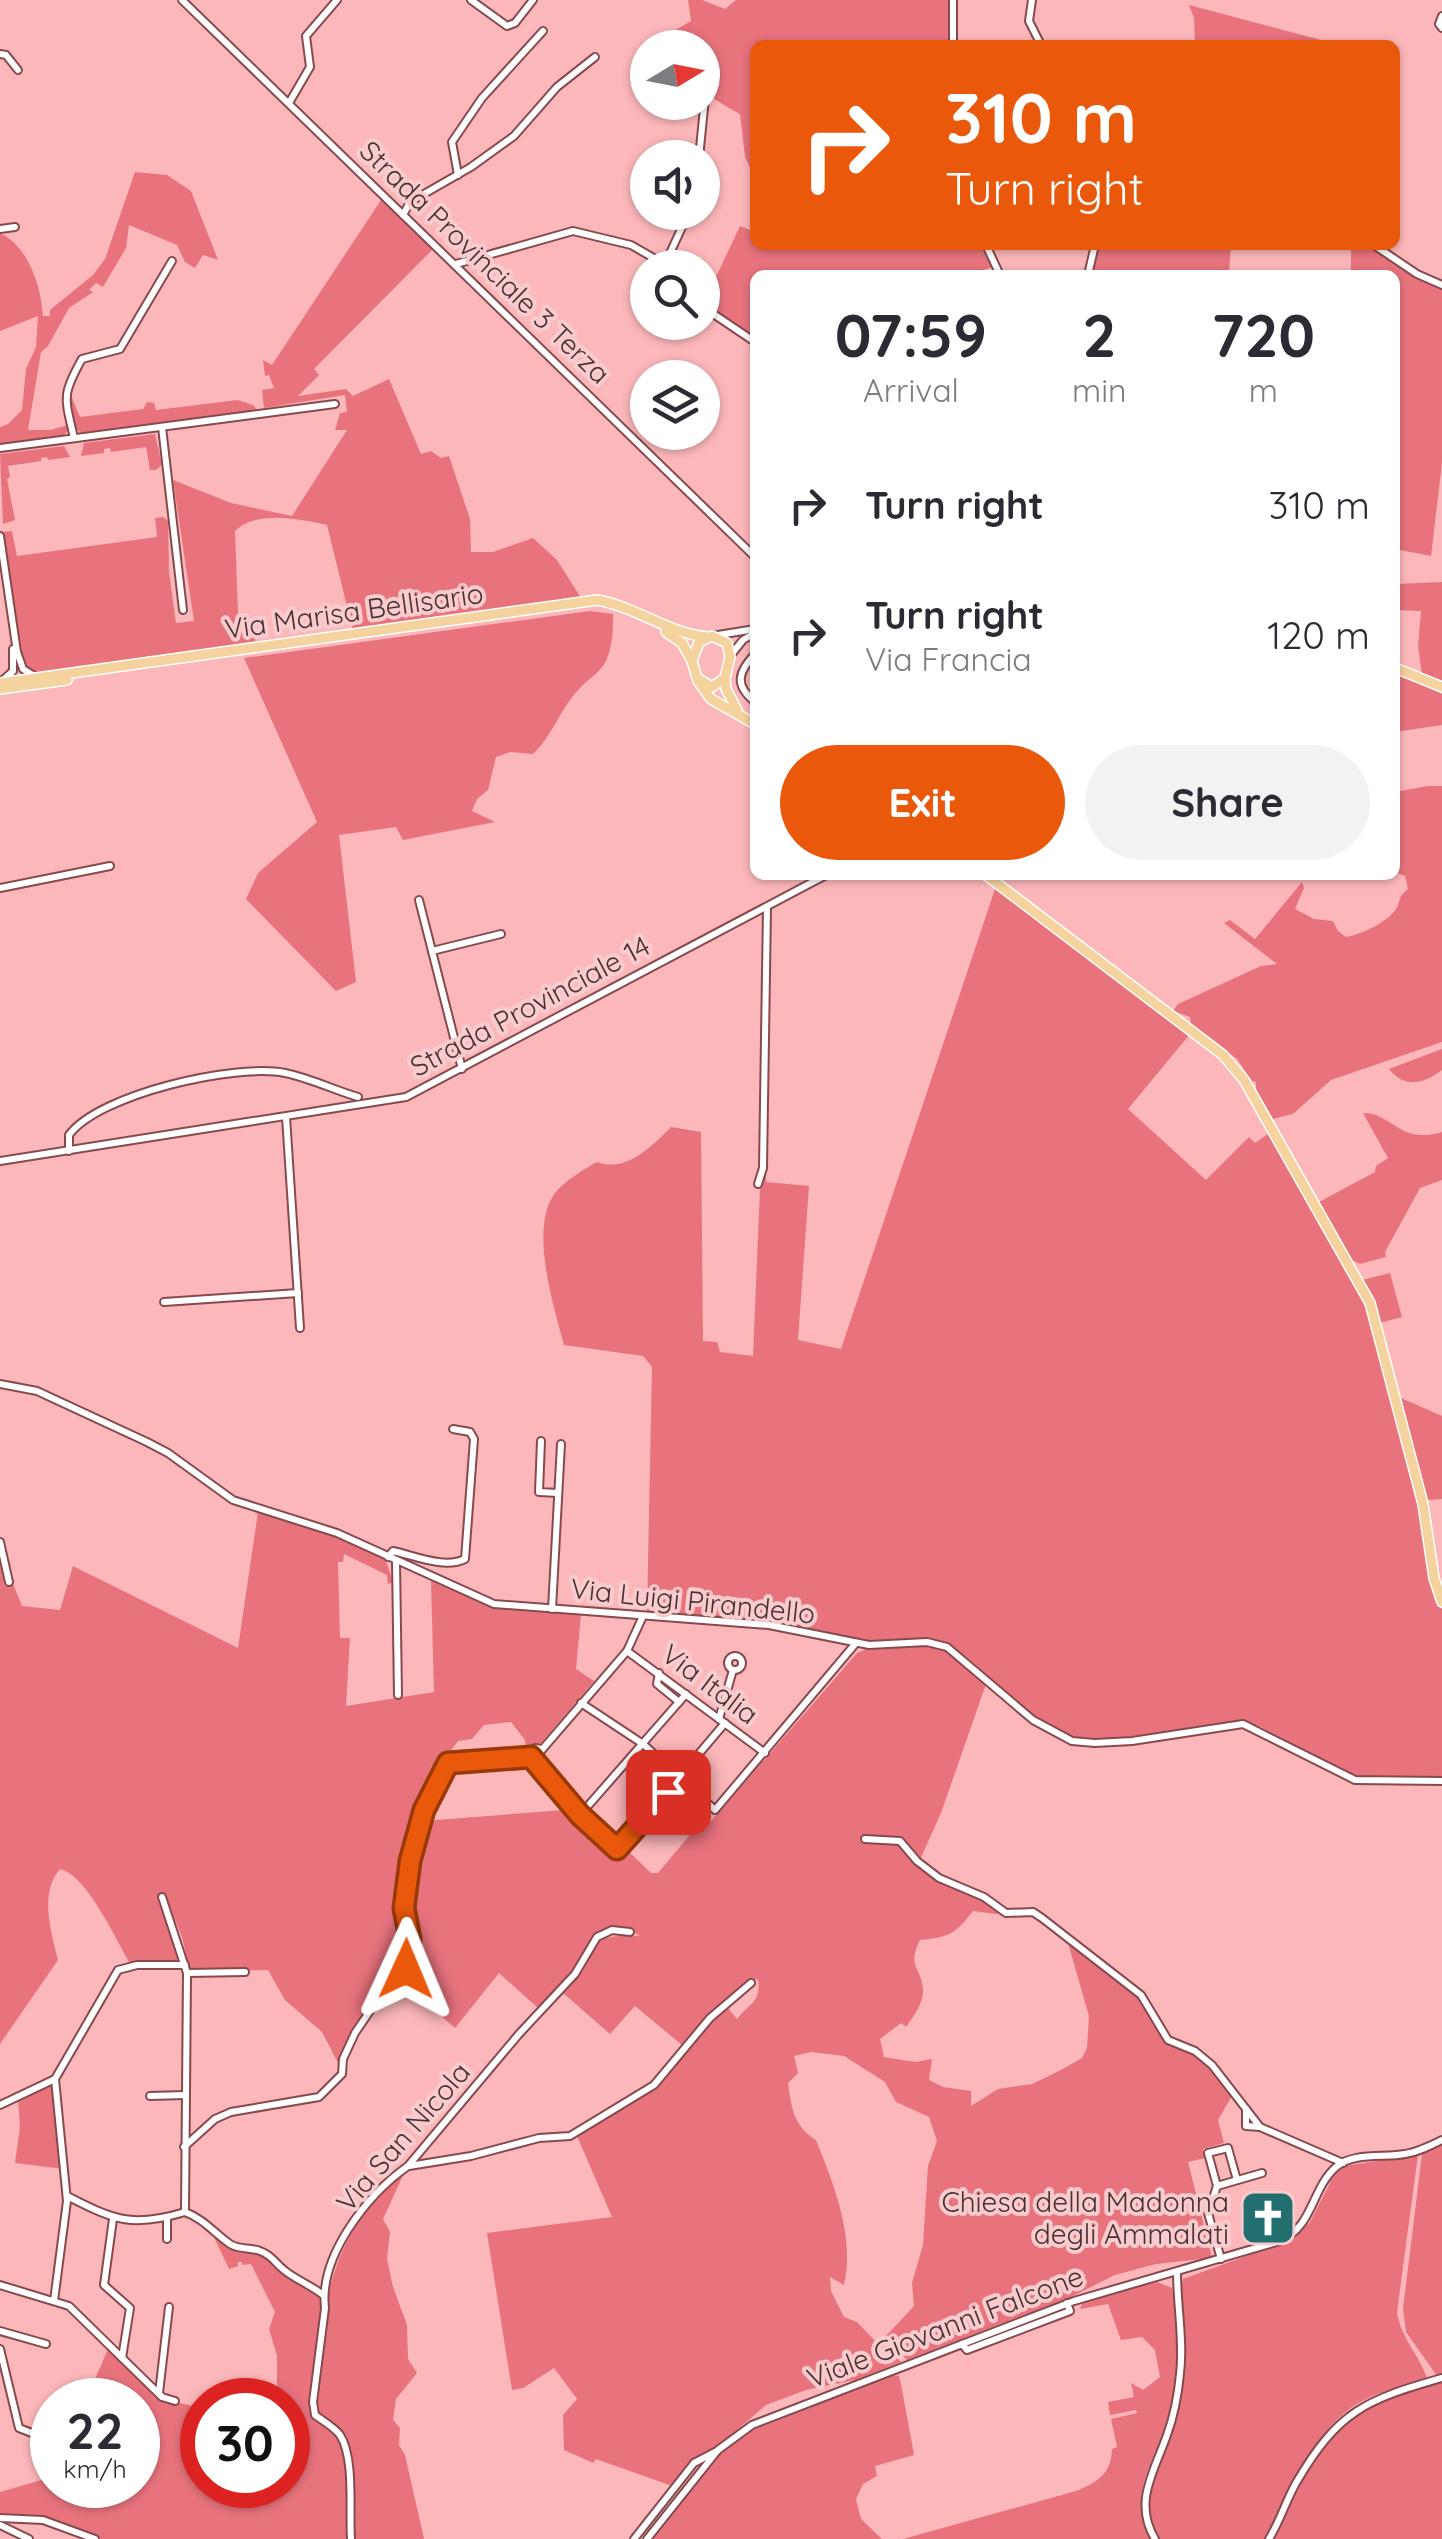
<!DOCTYPE html>
<html lang="en">
<head>
<meta charset="utf-8">
<style>
  body { margin:0; font-family:Quicksand,sans-serif; background:#f2f2f3; color:#2b2b33; height:100vh; display:flex; flex-direction:column; font-size:38px; white-space:nowrap }
  * { box-sizing:border-box; margin:0 }
  p { font-size:32px; color:#7c7c81 }
  .icon { flex:none; width:55px; height:55px; fill:none; stroke:currentColor; stroke-width:2; stroke-linecap:round; stroke-linejoin:round }
  .map { position:relative; flex:1; overflow:hidden }
  .details { position:absolute; left:750px; top:270px; width:650px; height:610px; display:flex; flex-direction:column; background:#fff; border-radius:15px; box-shadow:0 2px 8px #0004 }
  .details>* { flex:none }
  .banner { position:absolute; left:750px; top:40px; width:650px; height:210px; border-radius:15px; box-shadow:0 2px 8px #0004; background:#ea580c; color:#fff; overflow:hidden }
  .needle { width:65px; rotate:80deg }
  .tools { position:absolute; left:630px; top:30px; display:grid; gap:20px }
  .tools a { display:grid; place-items:center; width:90px; height:90px; border-radius:50%; background:#fff; box-shadow:0 2px 8px #0004; font-size:50px }
  .speed { position:absolute; left:30px; top:2378px; display:flex; gap:20px; font-size:50px; font-weight:700; text-align:center }
  .speed>* { display:grid; place-content:center; width:130px; height:130px; border-radius:50%; background:#fff; box-shadow:0 2px 8px #0004; line-height:1 }
  .speed small { font-size:25px; font-weight:400 }
  .speed .limit { border:15px solid #d22; background:#fff; color:#111 }
  .pin { position:absolute; display:grid; place-items:center; width:85px; height:85px; color:#fff; margin:-42px; border-radius:20px; box-shadow:0 5px 15px #0006 }
  .me { position:absolute; width:110px; margin:-55px; rotate:1deg; stroke-linejoin:round; filter:drop-shadow(0 0 8px #0008) }
  .turn { display:flex; align-items:center; gap:35px; height:210px; padding:0 30px; font-size:45px }
  .turn .icon { width:130px; height:130px; stroke-width:2.5 }
  .turn b { display:block; font-size:70px; line-height:85px }
  .eta { display:flex; justify-content:space-evenly; align-items:center; height:170px; text-align:center }
  .eta b { font-size:60px; font-weight:800; line-height:70px }
  .action { display:flex; gap:20px; margin-top:auto; padding:20px 30px }
  .action a { flex:1; height:115px; border-radius:60px; background:#ea580c; color:#fff; font-size:40px; font-weight:800; line-height:115px; text-align:center }
  .action a+a { background:#f2f2f3; color:#2b2b33 }
  ul { padding:0; list-style:none }
  li { display:flex; align-items:center; gap:30px; height:130px; padding:0 30px }
  li div { flex:1 }
  li b { display:block; font-size:38px }
  li em { font-style:normal }
  .map>svg:first-child { display:block }
  .green { fill:#e8737d }
  .lines { fill:none; stroke-linecap:round; stroke-linejoin:round }
  .minor-casing { stroke:#864a4e; stroke-width:10 }
  .major-casing { stroke:#fff; stroke-width:12 }
  .minor { stroke:#fff; stroke-width:6 }
  .major { stroke:#f5d39e; stroke-width:9 }
  .route-casing { stroke:#983908; stroke-width:25 }
  .route { stroke:#ea580c; stroke-width:18 }
  .labels { text-anchor:middle; stroke-width:8; stroke-linejoin:round; paint-order:stroke }
  .street-label { font-size:28px; fill:#4c3031; stroke:#f8ccce }
  .poi-label { font-size:28px; fill:#4c3031; stroke:#f8ccce; text-anchor:end }
</style>
</head>
<body>
<div class="map">
<svg width="1442" height="2539" viewBox="0 0 1442 2539">
  <rect width="100%" height="100%" fill="#fcb7ba"/>
  <g class="green">
    <path d="M688 0H702L725 9 736 0H951L950 45H755V178L745 157 740 114C699 91 703 94 702 48L674 47V31L691 21Z"/>
    <polygon points="1189,5 1321,40 1321,45 1195,45 1194,18"/>
    <path d="M135 172 167 175 191 191 218 260 203 255 195 268 185 262 177 245 129 225 126 248 103 287 96 283 89 290 93 292 69 308 48 346 41 352 28 430H50L68 425V431L63 436 0 445V427L8 424 22 410 26 369 36 347 38 316 0 331V233C29 247 41 286 43 316H50V310L93 275 105 259Z"/>
    <path d="M383 197 434 248 314 369 319 375 298 396 346 389 353 396 389 379 421 454 431 451 441 458 449 456 470 519 471 552H493L533 538 557 560 581 598 353 631 327 525C300 519 256 510 235 531L238 613 243 632 253 631 256 645 43 674 29 671 19 654 3 532 12 531 17 556 157 537 155 518 163 517 168 521 169 572 176 623 194 621 173 480 231 503 292 516 347 430H335L340 413 347 412 345 395 264 408 262 390 274 388 269 375 265 376 263 360 272 365Z"/>
    <polygon points="740,226 755,232 755,245 984,245 993,267 965,275 755,275 755,338 713,309 706,298"/>
    <polygon points="1098,245 1231,245 1229,275 1091,275"/>
    <path d="M1351 245C1388 245 1406 279 1442 287V463L1431 556 1395 549V275H1351Z"/>
    <polygon points="72,398 80,417 143,409 147,402 154,403 156,410 238,400 253,405 257,410 81,433 75,428 69,400"/>
    <polygon points="155,434 162,465 156,470 150,470 146,447 111,452 110,448 104,449 104,453 81,456 84,443"/>
    <polygon points="64,446 70,457 48,460 47,457 41,458 41,461 8,466 10,477 7,479 15,520 3,524 0,454"/>
    <polygon points="1395,580 1396,584 1442,582 1442,682 1422,675 1418,646 1421,611 1395,610"/>
    <path d="M590 611 613 614C613 630 613 646 606 661 600 673 588 679 579 689 560 709 553 735 533 754L510 752 496 757 488 790 477 799 472 811 495 822 403 840 396 827 339 835 356 982 336 991 246 899 258 873 317 822 244 658Z"/>
    <polygon points="1395,672 1442,694 1442,725 1395,732"/>
    <path d="M1428 786H1442V1042L1331 1080 1293 1114 1273 1119 1256 1090V1082L1252 1081 1237 1059 1191 1024 1190 1017 1173 1011 1178 1004 1261 966 1277 964 1224 923 1230 920 1255 939 1302 882 1304 888 1295 909 1314 919 1333 921 1338 931 1346 937C1360 935 1388 922 1396 909 1402 899 1396 899 1408 889L1405 876 1395 872V792Z"/>
    <path d="M998 887 1190 1034 1128 1109 1206 1180 1249 1137 1255 1143 1271 1132 1363 1292 1420 1508 1427 1553 1425 1558 1428 1560 1435 1600 1442 1609V1778H1354L1261 1727 1243 1721C1180 1721 1105 1765 1045 1725 1009 1701 981 1662 942 1641L927 1639 873 1642 769 1622 647 1612 652 1367 643 1356 564 1345C554 1307 530 1232 553 1196 561 1183 583 1170 597 1162 626 1173 651 1147 671 1127L701 1132 703 1341 717 1342 720 1352 753 1356 760 1188 766 1170V1182L809 1186 798 1340 841 1349 995 889Z"/>
    <path d="M1442 1049V1070C1423 1084 1405 1089 1389 1069Z"/>
    <path d="M1363 1113C1393 1113 1399 1145 1442 1132V1180L1420 1188 1385 1252 1386 1257 1360 1264 1350 1259 1319 1202 1375 1172 1376 1166 1388 1158Z"/>
    <polygon points="1390,1273 1402,1317 1380,1323 1362,1280"/>
    <polygon points="1401,1398 1442,1416 1442,1499 1428,1500 1421,1490"/>
    <path d="M258 1512 342 1539 385 1558 393 1582 388 1584 387 1575 344 1554 343 1562H338L340 1638H350L346 1706 434 1692 431 1581 485 1604 581 1614 576 1669 594 1681 541 1743 526 1750 525 1740 511 1722 484 1725 472 1739 458 1741C424 1784 399 1852 402 1907 403 1927 412 1948 405 1969 399 1984 367 2014 356 2029 348 2039 343 2052 338 2063L322 2032 285 2000 268 1970 190 1971 182 1937 164 1894 159 1895 175 1936 181 1962 131 1965C116 1940 87 1875 60 1869 39 1893 51 1932 58 1960L0 2044V1563L5 1586 13 1584 22 1606 60 1610 73 1566 238 1648Z"/>
    <path d="M928 1645 946 1650 986 1684 941 1813 919 1862 949 1882 981 1892 1006 1912 996 1914 973 1911C955 1934 950 1937 920 1940 907 1966 920 1966 923 1988 924 2003 914 2016 906 2027L901 2023 880 2039 884 2057 915 2062 932 2059 929 2080 943 2087 971 2091V2106L998 2089 1032 2084 1059 2071 1082 2058 1087 2048 1089 2016 1068 1943 1030 1915 1036 1916 1103 1969 1111 1978 1138 1994 1168 2042 1198 2056 1216 2070 1233 2094 1218 2120 1224 2143 1203 2149 1205 2158 1188 2162 1212 2258 1156 2264 1115 2275 1071 2297 907 2360 886 2336 914 2306 912 2283 923 2245 928 2166 937 2141 929 2117 896 2102 885 2082 844 2056 811 2052 794 2056 798 2073 788 2083C791 2107 794 2127 816 2140 834 2185 855 2236 844 2285L830 2277 831 2291 844 2317 857 2322 878 2344 883 2339 901 2362 855 2380 806 2390 766 2405 716 2448 701 2456 672 2486 596 2459 593 2463 564 2450 563 2415 577 2399 554 2368 523 2388 512 2390 487 2233 612 2217 577 2136 654 2088 708 2024 727 2007 737 2019C748 2004 762 2002 758 1979 728 1990 702 2022 682 2045L635 2006 610 2034 563 1993 577 1977 600 1939 623 1935 640 1936 628 1929 594 1937 573 1973 539 2009 499 1973 455 2028 403 1983 413 1943 407 1904 413 1905 415 1898 409 1896 424 1821 563 1810 567 1806 617 1856 626 1849 651 1873H658L698 1825 712 1820 857 1653 866 1649Z"/>
    <polygon points="51,2082 64,2169 15,2163 20,2127 18,2099"/>
    <polygon points="1442,2145 1442,2375 1437,2376 1406,2332 1403,2309 1422,2154"/>
    <path d="M1418 2155 1397 2312C1400 2336 1419 2355 1427 2378 1406 2386 1382 2390 1362 2401 1310 2430 1292 2492 1264 2539H1159C1132 2496 1174 2437 1182 2389 1187 2355 1185 2322 1180 2288L1183 2279 1295 2238 1310 2222 1332 2179 1344 2166Z"/>
    <path d="M405 2171 383 2219 390 2232 387 2259 393 2287 407 2325 408 2359 417 2373 396 2399 393 2420 400 2428 399 2445 405 2455 424 2539H352L343 2437 316 2411 314 2398C326 2299 325 2241 405 2171Z"/>
    <path d="M217 2235C231 2252 248 2246 266 2256 284 2266 301 2281 318 2293L322 2309 311 2401C314 2421 336 2425 343 2444 352 2470 348 2510 350 2539H102L39 2515 0 2514V2492L52 2477V2485H138V2400H86L108 2349 162 2399 202 2408V2485H288V2400H277V2356L269 2329 275 2312 251 2264 242 2265V2262H238V2266L229 2269 214 2237Z"/>
    <path d="M1157 2282 1172 2288C1182 2331 1179 2378 1167 2420 1154 2466 1127 2491 1150 2539H903L1076 2491C1098 2482 1111 2474 1112 2449L1117 2447 1111 2419 1137 2413 1136 2410 1110 2415 1108 2402 1134 2397 1131 2383 1143 2390 1160 2377 1155 2350 1142 2337 1121 2340 1108 2304 1080 2309 1083 2301Z"/>
    <polygon points="892,2375 899,2376 901,2384 914,2455 875,2466 877,2476 863,2484 856,2499 861,2519 882,2539 652,2539 721,2453 746,2433"/>
    <path d="M1442 2382V2539H1273C1294 2501 1314 2438 1361 2410 1386 2396 1415 2390 1442 2382Z"/>
  </g>
  <g class="lines">
    <g class="minor-casing">
      <g id="minor">
        <polyline points="182,0 755,557"/>
        <polyline points="471,0 507,26 515,23 533,0"/>
        <polyline points="1032,0 1029,21 1041,45"/>
        <polyline points="1442,16 1439,24 1442,28"/>
        <polyline points="953,45 953,0"/>
        <polyline points="672,48 674,41"/>
        <polyline points="0,54 6,55 18,70"/>
        <polyline points="289,103 310,67 306,36 337,0"/>
        <polyline points="699,158 705,98 702,90"/>
        <polyline points="458,175 452,142 482,98 543,31"/>
        <polyline points="403,215 410,202 471,167 514,136 557,87 595,57"/>
        <polyline points="0,229 15,227"/>
        <polyline points="986,245 1000,275"/>
        <polyline points="1374,245 1417,274 1442,285"/>
        <polyline points="456,264 573,231 631,245 671,268"/>
        <polyline points="665,264 689,212"/>
        <polyline points="1088,275 1095,245"/>
        <polyline points="702,299 712,313 755,342"/>
        <polyline points="162,427 183,610"/>
        <path d="M74 438C65 398 61 396 82 359L120 349 172 261"/>
        <polyline points="0,448 335,404"/>
        <polyline points="0,536 17,652 23,669 36,677"/>
        <polyline points="712,636 755,629"/>
        <path d="M755 654C738 672 734 685 755 702"/>
        <polyline points="730,656 743,640 755,633"/>
        <polyline points="2,681 13,671 13,649"/>
        <polyline points="0,888 110,866"/>
        <polyline points="419,900 462,1069"/>
        <polyline points="432,951 501,934"/>
        <polyline points="286,1117 300,1328"/>
        <path d="M69 1151V1135C99 1094 236 1063 285 1073 310 1078 334 1090 358 1097"/>
        <polyline points="0,1161 406,1097 826,875"/>
        <polyline points="758,1184 763,1168 767,908"/>
        <polyline points="164,1302 298,1293"/>
        <polyline points="0,1384 37,1391 147,1442 168,1453 233,1500 337,1533 494,1604 769,1625 869,1645 927,1642 947,1647 1033,1720 1072,1741 1095,1743 1132,1741 1243,1724 1355,1780 1442,1781"/>
        <polyline points="541,1441 539,1492 558,1493"/>
        <polyline points="0,1542 9,1582"/>
        <path d="M388 1557 393 1551C415 1556 445 1569 465 1559L474 1439 470 1432 453 1429"/>
        <polyline points="396,1561 398,1695"/>
        <polyline points="552,1609 561,1444"/>
        <polyline points="627,1651 765,1753"/>
        <circle cx="735" cy="1663" r="7"/>
        <polyline points="659,1673 657,1684 679,1702"/>
        <polyline points="581,1703 643,1744 715,1810 856,1643"/>
        <polyline points="719,1719 733,1670"/>
        <polyline points="519,1755 535,1748 542,1749"/>
        <polyline points="534,1759 580,1815 617,1849 669,1792"/>
        <polyline points="534,1759 627,1651 643,1616"/>
        <polyline points="680,1776 725,1723"/>
        <polygon points="670,1787 676,1789 674,1794 669,1793"/>
        <polyline points="580,1815 686,1694"/>
        <polyline points="865,1839 900,1841 917,1861 939,1878 984,1897 1006,1913 1033,1912 1042,1918 1141,1995 1168,2040 1195,2051 1212,2065 1260,2127 1343,2163"/>
        <polyline points="162,1897 187,1973 185,2212"/>
        <polyline points="187,1973 245,1972"/>
        <polyline points="150,2096 185,2095"/>
        <polyline points="0,2105 55,2079"/>
        <polyline points="1246,2109 1246,2126 1260,2127"/>
        <polyline points="184,2147 215,2119 231,2112 319,2097 342,2074 343,2059 355,2033 372,2008 384,1999 404,1975 410,1939 403,1909 410,1861 424,1810 448,1763 534,1759"/>
        <polyline points="409,2166 471,2156 539,2138 570,2136 654,2085 710,2018 751,1983"/>
        <polyline points="1217,2186 1208,2153 1228,2148 1237,2180"/>
        <polyline points="1217,2186 1208,2213 1221,2259"/>
        <polyline points="1217,2186 1262,2173"/>
        <path d="M67 2196C114 2220 132 2228 185 2212 204 2219 214 2233 230 2244 239 2250 250 2247 260 2251 272 2255 275 2263 284 2270 296 2280 311 2285 323 2295"/>
        <polyline points="167,2217 167,2239"/>
        <polyline points="113,2219 104,2285 130,2308 122,2358"/>
        <polyline points="0,2285 69,2306 162,2397 175,2401"/>
        <polyline points="54,2301 67,2201 55,2079 118,1970 137,1965 185,1965"/>
        <polyline points="0,2331 46,2344"/>
        <polyline points="962,2344 967,2350 1070,2311 1067,2303"/>
        <polyline points="0,2349 19,2428 52,2441"/>
        <polyline points="159,2393 169,2307"/>
        <polyline points="0,2518 43,2520 95,2539"/>
        <polyline points="0,2525 29,2539"/>
        <path d="M351 2539C349 2511 355 2458 340 2435 334 2427 323 2421 315 2415L313 2402 325 2308C319 2256 367 2195 408 2166L519 2034 575 1974 597 1937 612 1930 630 1932"/>
        <polyline points="634,2539 694,2463 717,2451"/>
        <path d="M647 2539 718 2450 752 2425 1074 2301 1280 2241C1314 2226 1311 2189 1336 2167 1353 2152 1384 2158 1405 2154 1418 2152 1430 2146 1442 2140"/>
        <path d="M1155 2539C1133 2502 1154 2472 1167 2435 1174 2416 1178 2395 1180 2374 1184 2340 1177 2307 1177 2272"/>
        <path d="M1269 2539C1280 2521 1286 2501 1296 2483 1338 2411 1365 2400 1442 2378"/>
      </g>
    </g>
    <g class="major-casing">
      <g id="major">
        <polyline points="666,632 682,643 692,661"/>
        <polygon points="712,636 727,643 730,657 725,678 712,687 697,678 692,661 699,642"/>
        <polyline points="1395,668 1442,687"/>
        <polyline points="725,678 726,689 737,710"/>
        <polyline points="698,681 711,699 755,724"/>
        <path d="M0 683 597 600C637 607 667 633 707 637"/>
        <polyline points="0,689 67,680"/>
        <polyline points="986,875 1223,1055 1244,1080 1370,1303 1423,1504 1434,1578 1442,1602"/>
      </g>
    </g>
    <use href="#minor" class="minor"/>
    <use href="#major" class="major"/>
  </g>
  <g class="lines">
    <g class="route-casing">
      <polyline id="route" points="406,1969 410,1939 404,1908 410,1861 424,1810 448,1763 531,1757 580,1815 617,1849 668,1792"/>
    </g>
    <use href="#route" class="route"/>
  </g>
  <defs>
    <g id="church-square" transform="scale(2.875)"><rect x="-9" y="-9" width="18" height="18" rx="4" fill="#236e6f" stroke="#f8ccce"/><path d="M-1.2-6h2.4v3.5h3.3v2.4h-3.3V6h-2.4V-.1h-3.3v-2.4h3.3Z" fill="#fff"/></g>
  </defs>
  <g fill-rule="evenodd">
    <use href="#church-square" x="1268" y="2218"/>
  </g>
  <g class="labels">
    <g class="street-label">
      <text transform="translate(485 262) rotate(44)" y="10">Strada Provinciale 3 Terza</text>
      <text transform="translate(354 611) rotate(-8)" y="10">Via Marisa Bellisario</text>
      <text transform="translate(530 1006) rotate(-28)" y="10">Strada Provinciale 14</text>
      <text transform="translate(693 1601) rotate(6)" y="10">Via Luigi Pirandello</text>
      <text transform="translate(710 1684) rotate(37)" y="10">Via Italia</text>
      <text transform="translate(403 2137) rotate(-49)" y="10">Via San Nicola</text>
      <text transform="translate(945 2327) rotate(-21)" y="10">Viale Giovanni Falcone</text>
    </g>
    <g class="poi-label">
      <text x="1229" y="2212">Chiesa della Madonna<tspan x="1229" dy="32">degli Ammalati</tspan></text>
    </g>
  </g>
</svg>
<div class="tools">
<a><svg class="needle" viewBox="-14 -14 28 28"><path d="M0-13l5 13h-10z" fill="#e53935"/><path d="M0 13l5-13h-10z" fill="#7c7c81"/></svg></a>
<a><svg class="icon" aria-label="sound" viewBox="0 0 24 24"><path d="M4 9h4l5-4v14l-5-4H4zM17 9q2 3 0 6"/></svg></a>
<a><svg class="icon" aria-label="search" viewBox="0 0 24 24"><circle cx="10" cy="10" r="6"/><path d="M15 15l6 6"/></svg></a>
<a><svg class="icon" aria-label="layers" viewBox="0 0 24 24"><path d="M12 4l9 5-9 5-9-5zM3 14l9 5 9-5"/></svg></a>
</div>
<div class="speed"><div>22<small>km/h</small></div><div class="limit">30</div></div>
<div class="pin" style="left:668px;top:1792px;background:#d93025"><svg class="icon" aria-label="arrive" viewBox="0 0 24 24"><path d="M6 21V4h12l-3 4 3 4H6"/></svg></div>
<svg class="me" style="left:406px;top:1969px" viewBox="-20 -20 40 40"><path d="M0-17L14 15 0 8-14 15z" fill="#ea580c" stroke="#fff" stroke-width="4"/></svg>
<div class="banner">
<div class="turn"><svg class="icon" aria-label="right" viewBox="0 0 24 24"><path d="M7 20v-9h11M14 6l5 5-5 5"/></svg><div><b>310 m</b>Turn right</div></div>
</div>
<section class="details">
<div class="eta">
<div><b>07:59</b><p>Arrival</p></div>
<div><b>2</b><p>min</p></div>
<div><b>720</b><p>m</p></div>
</div>
<ul>
<li><svg class="icon" aria-label="right" viewBox="0 0 24 24"><path d="M7 20v-9h11M14 6l5 5-5 5"/></svg><div><b>Turn right</b></div><em>310 m</em></li>
<li><svg class="icon" aria-label="right" viewBox="0 0 24 24"><path d="M7 20v-9h11M14 6l5 5-5 5"/></svg><div><b>Turn right</b><p>Via Francia</p></div><em>120 m</em></li>
</ul>
<div class="action"><a>Exit</a><a>Share</a></div>
</section>
</div>
</body>
</html>
